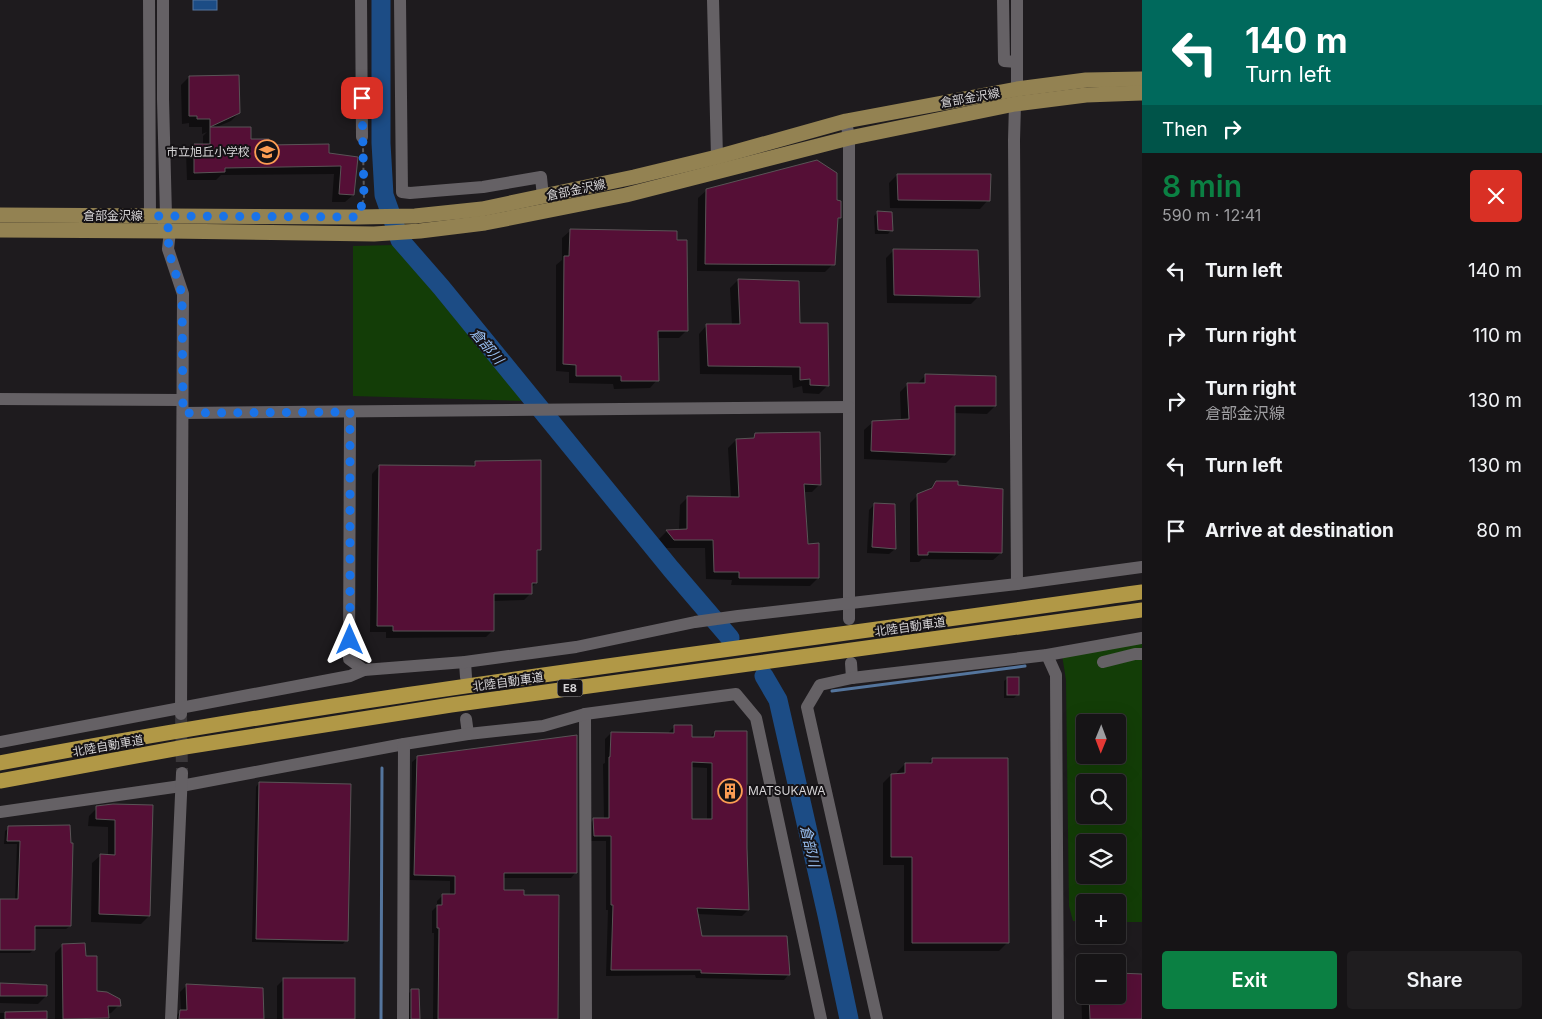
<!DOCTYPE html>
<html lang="en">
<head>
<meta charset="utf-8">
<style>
  body { margin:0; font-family:Inter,"Noto Sans JP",sans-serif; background:#1f1d1f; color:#f1f3f6; height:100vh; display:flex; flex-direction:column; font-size:19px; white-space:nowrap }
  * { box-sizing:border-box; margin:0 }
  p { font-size:16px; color:#9e9ea1 }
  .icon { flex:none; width:28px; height:28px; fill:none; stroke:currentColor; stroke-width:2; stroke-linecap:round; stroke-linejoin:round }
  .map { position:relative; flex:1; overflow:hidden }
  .side { display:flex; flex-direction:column; background:#161416; width:400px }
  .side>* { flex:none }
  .hud { background:#00695c; color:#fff; overflow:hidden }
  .needle { width:32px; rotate:181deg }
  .buttons { position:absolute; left:1076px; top:714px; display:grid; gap:10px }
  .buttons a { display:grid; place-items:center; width:50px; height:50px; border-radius:5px; background:#161416; box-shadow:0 5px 20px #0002,0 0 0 1px #353335; font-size:25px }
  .pin { position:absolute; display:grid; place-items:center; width:42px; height:42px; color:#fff; margin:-21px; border-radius:10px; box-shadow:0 2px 8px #0006 }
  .me { position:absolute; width:55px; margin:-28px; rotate:0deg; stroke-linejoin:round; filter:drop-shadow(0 0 4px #0008) }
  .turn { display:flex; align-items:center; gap:18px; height:105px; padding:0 20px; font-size:22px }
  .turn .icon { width:65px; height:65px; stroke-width:2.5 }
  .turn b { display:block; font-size:35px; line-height:42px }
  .then { display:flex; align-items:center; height:48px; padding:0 20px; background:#0003; gap:10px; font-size:19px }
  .round { display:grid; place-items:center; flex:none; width:52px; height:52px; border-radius:5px; background:#1f1d1f }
  .head { display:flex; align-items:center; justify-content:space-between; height:85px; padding:0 20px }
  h1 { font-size:30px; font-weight:600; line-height:38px; color:#0b8043 }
  .primary-button { display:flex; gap:10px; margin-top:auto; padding:10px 20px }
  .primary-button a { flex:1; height:58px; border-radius:5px; background:#0b8043; color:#fff; font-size:20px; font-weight:600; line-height:58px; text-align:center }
  .primary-button a+a { background:#1f1d1f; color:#f1f3f6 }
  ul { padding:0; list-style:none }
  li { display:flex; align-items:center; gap:15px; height:65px; padding:0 20px }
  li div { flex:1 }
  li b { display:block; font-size:19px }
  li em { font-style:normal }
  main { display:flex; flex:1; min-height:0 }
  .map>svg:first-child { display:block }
  .green { fill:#133d07; fill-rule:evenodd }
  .water { fill:#1c4c85; stroke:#54759d }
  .shadow { fill:#0007; fill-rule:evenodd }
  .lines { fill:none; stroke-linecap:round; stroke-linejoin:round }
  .stream { stroke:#54759d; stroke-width:3 }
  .river { stroke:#1c4c85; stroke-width:19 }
  .building { fill:#550f36; stroke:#595456; fill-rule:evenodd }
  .minor-tunnel { stroke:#3a373a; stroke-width:12; stroke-dasharray:12 6; stroke-linecap:butt }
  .path { stroke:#5b595b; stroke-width:2; stroke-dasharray:4 2.5; stroke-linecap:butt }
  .minor { stroke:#656165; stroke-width:12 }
  .major { stroke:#938252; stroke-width:15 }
  .highway { stroke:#b19846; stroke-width:15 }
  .route { stroke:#1a73e8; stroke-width:9; stroke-dasharray:0 16.2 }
  .labels { text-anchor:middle; stroke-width:4; stroke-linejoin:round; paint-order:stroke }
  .shield { fill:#151215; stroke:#9c9a9c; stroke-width:1 }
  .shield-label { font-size:11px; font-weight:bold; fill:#d6d4d6 }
  .street-label { font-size:12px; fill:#d6d4d6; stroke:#151215 }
  .poi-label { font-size:12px; fill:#d6d4d6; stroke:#151215; text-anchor:end }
  .water-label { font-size:14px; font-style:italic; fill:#9ac1f3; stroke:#151215 }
</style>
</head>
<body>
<main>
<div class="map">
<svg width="1142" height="1019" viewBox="0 0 1142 1019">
  <rect width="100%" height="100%" fill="#1e1b1e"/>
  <g class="green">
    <polygon points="394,245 524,401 353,396 353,246"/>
    <path d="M1142 643V922H1118V902H1085V922L1073 921 1069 906 1066 680 1062 655ZM1085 722H1118V755H1085ZM1085 782H1118V815H1085ZM1085 842H1118V875H1085Z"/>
  </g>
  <rect class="water" x="193" y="0" width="24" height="10"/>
  <g class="shadow">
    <polygon points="189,77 239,113 231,121 214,128 268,146 356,158 353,195 345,202 332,202 334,174 221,175 216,180 187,180 186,153 194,145 203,145 203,136 207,132 202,134 202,127 189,127 189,123 182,124 181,85"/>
    <polygon points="897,175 988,200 980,209 890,208 889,183"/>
    <polygon points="707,190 835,201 840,218 836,221 833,264 825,272 697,271 698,198"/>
    <polygon points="878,212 891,230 888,234 875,234 874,216"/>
    <polygon points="570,231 687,330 679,338 657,338 657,380 650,388 614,389 613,384 569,383 569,372 556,371 556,265 562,260 562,238"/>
    <polygon points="894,250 979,296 971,304 887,303 886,258"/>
    <polygon points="738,280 798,324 827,324 827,386 819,394 803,393 802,386 793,388 792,375 700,374 699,334 707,325 732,325 730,288"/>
    <polygon points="926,375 995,406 987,414 954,413 954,455 946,463 864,459 864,430 873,422 901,421 900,392 908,384 918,383"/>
    <polygon points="756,435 820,484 812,492 803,492 807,545 818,578 810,586 731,585 732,580 706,579 705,548 666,548 659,539 667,531 679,530 680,505 688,497 731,498 728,448 736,440 750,440"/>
    <polygon points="476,462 540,549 535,554 536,583 531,588 531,593 524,600 493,601 493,630 486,637 386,638 386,632 370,632 372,474 379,466 471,467"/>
    <polygon points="936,482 957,486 1001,553 993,560 922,559 919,562 910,562 910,503 918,495 928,490"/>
    <polygon points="875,504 895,549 889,554 867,553 869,510"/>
    <polygon points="1008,678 1018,694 1014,698 1004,698 1004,681"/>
    <path d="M675 726 691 739 709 738 715 732 746 848 748 910 742 916 697 914 701 937 789 974 784 980 696 978 695 975 606 976 608 910H606V841H588V825L594 819H604L603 764 605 763V739L611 733 669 734V732ZM691 767 707 768V820H690Z"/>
    <polygon points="418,757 576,872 571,878 502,878 502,891 556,1019 433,1019 434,933 432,933 432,911 437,906 437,901 443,895 450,895 450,881 410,880 412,762"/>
    <polygon points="932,759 1007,943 999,951 904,951 904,865 883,865 883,783 891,775 897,775 897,772 905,764 927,764"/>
    <polygon points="259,783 346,940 343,944 252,942 256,787"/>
    <polygon points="113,805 149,916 141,924 91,922 92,863 100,856 108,856 108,827 88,826 89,816 97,808"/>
    <polygon points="9,828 70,844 70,926 66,929 33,929 34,949 30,953 0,953 0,901 15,901 17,844 4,844 5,831"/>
    <polygon points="63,945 85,957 96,993 119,1005 111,1013 107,1014 108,1019 55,1019 55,953"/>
    <polygon points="1118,975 1142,975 1142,1019 1082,1019 1081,982 1085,977 1085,995 1118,995"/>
    <polygon points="284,979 353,1019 277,1019 277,986"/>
    <polygon points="0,985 46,996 38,1004 0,1003"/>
    <polygon points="187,985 262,1019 173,1019 181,1011 180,992"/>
    <polygon points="412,990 418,1019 408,1019 408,994"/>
    <polygon points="46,1012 46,1019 0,1019 0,1013"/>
  </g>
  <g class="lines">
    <g class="stream">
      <polyline points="832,691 1025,666"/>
      <polyline points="381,1019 382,768"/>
    </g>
    <g class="river">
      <polyline points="381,0 381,143 384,195 400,240 441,287 671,569 730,638"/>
      <polyline points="764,676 778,700 827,915 849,1019"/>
    </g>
  </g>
  <g class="building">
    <polygon points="239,75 240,113 210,127 210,119 197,119 197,116 189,116 189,76"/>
    <polygon points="210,127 251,127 251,139 269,139 269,145 329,144 329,153 358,157 354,195 339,194 341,166 225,168 225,172 194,173 194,144 210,144"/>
    <polygon points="817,160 837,173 837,200 841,201 841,218 838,218 835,265 705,264 706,189"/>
    <polygon points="897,174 991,174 990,201 898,200"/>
    <polygon points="877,211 892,212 893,231 878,230"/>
    <polygon points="570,229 677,231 677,240 687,240 688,331 658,331 659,381 621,381 621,376 576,376 576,365 563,364 564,256 569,256"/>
    <polygon points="893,249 978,250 980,297 894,295"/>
    <polygon points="738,279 799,281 800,323 828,323 829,386 810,385 810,379 800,380 800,367 708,366 706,324 740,324"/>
    <polygon points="925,374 996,376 996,406 955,406 955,455 871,451 872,421 909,419 907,383 925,383"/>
    <polygon points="820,432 821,485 804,484 808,544 819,543 819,578 739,578 739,572 714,572 713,540 674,540 666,530 687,529 687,496 739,497 736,439 754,438 755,433"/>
    <polygon points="541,460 541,550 537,550 537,583 532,583 532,594 494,594 494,631 393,631 393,626 377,626 379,465 475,466 475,461"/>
    <polygon points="936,481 958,481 958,485 1003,489 1002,553 928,552 928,555 918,555 917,494 932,488"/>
    <polygon points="874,503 895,504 896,549 872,547"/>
    <rect x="1007" y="677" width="12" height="18"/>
    <path d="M674 725H692V737H714L715 731H747V848L749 910 697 908 702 936H787L790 975 701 973V970H611L613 905H611V836H594L593 818H609V757H610L611 732 674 733ZM692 762 712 763V819H692Z"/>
    <polygon points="577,735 577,873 504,873 504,890 524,890 524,895 559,895 558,1019 438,1019 439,928 437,928 437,905 442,905 442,894 455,894 455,876 414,875 417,756"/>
    <polygon points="932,758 1008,758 1009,943 912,943 912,857 891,857 891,774 905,773 905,763 932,763"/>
    <polygon points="259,782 351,784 348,941 256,939"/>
    <polygon points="113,804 153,805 150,916 99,914 100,854 115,855 115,820 96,819 96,806"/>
    <polygon points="70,825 71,843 73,843 71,926 35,926 35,950 0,950 0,899 18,899 20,841 7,841 8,826"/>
    <polygon points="85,943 86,956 97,956 97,991 107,992 120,999 121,1006 108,1006 109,1018 63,1019 62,944"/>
    <polygon points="1118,973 1142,974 1142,1019 1090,1019 1089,995 1118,995"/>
    <rect x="283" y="978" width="72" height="41"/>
    <polygon points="0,983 47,985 47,996 0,996"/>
    <polygon points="186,984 263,988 264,1019 179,1019 180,1010 187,1010"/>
    <polygon points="411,989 419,989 420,1019 411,1019"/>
    <polygon points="47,1011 47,1019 5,1019 5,1012"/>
  </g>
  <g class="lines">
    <polyline class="minor-tunnel" points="181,714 182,773"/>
    <polyline class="path" points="362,204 364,198 363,147"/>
    <g class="minor">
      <polyline points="149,0 150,216"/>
      <polyline points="163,0 163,99 166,216"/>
      <polyline points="361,0 362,137"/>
      <polyline points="400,0 402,192 410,193 483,187 541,177 543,197"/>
      <polyline points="713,0 717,157"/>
      <polyline points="1003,0 1004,61 1017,62"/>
      <polyline points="1017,0 1017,89"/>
      <polyline points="1015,104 1014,140 1017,584"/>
      <polyline points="846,121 849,138 849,619"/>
      <polyline points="164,224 170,231 168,249 183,294 181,714"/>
      <polyline points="0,399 182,400"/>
      <polyline points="183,413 849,407"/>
      <polyline points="350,413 349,659 364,670"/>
      <polyline points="1047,655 1056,675 1058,1019"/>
      <polyline points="465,662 466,677"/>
      <polyline points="1103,662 1135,654 1142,654"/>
      <polyline points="851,663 852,678"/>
      <polyline points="585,714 586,1019"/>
      <polyline points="466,719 468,734"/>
      <polyline points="0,742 350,676 364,670 465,662 576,647 695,622 738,616 1017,584 1142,567"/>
      <polyline points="0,812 181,786 404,744 468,734 543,726 585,714 736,694 756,718 821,1019"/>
      <polyline points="171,1019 182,773"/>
      <polyline points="403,1019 404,744"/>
      <polyline points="877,1019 807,707 820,685 852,678 1047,655 1142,638"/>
    </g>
    <g class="major">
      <polyline points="0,215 358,217 415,216 482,209 634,177 717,157 846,121 1017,89 1086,80 1142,79"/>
      <polyline points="0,230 170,231 374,234 420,231 485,223 626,195 849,138 1015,104 1086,95 1142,93"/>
    </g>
    <g class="highway">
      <path d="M0 763C378 691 761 647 1142 592"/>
      <polyline points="0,781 185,747 451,705 1142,610"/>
    </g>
  </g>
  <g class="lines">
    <polyline class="route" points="350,640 350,412 183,413 182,294 168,249 170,230 158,216 358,217 364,198 362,98"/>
  </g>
  <defs>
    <g id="school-ring" transform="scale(1.25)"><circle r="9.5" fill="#151215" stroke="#fc9d53" stroke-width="1.5"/><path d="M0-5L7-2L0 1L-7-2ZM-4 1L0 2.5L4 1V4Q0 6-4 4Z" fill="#fc9d53"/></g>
    <g id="building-ring" transform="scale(1.25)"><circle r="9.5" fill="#151215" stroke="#fc9d53" stroke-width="1.5"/><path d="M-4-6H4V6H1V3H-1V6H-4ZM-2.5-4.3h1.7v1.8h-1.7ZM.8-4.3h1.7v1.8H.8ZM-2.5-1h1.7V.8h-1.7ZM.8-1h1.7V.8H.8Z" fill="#fc9d53"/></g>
  </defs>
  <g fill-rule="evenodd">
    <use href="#school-ring" x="267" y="152"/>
    <use href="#building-ring" x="730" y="791"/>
  </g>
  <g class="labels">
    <rect class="shield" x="557.5" y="679.5" width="25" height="17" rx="4"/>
    <g class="shield-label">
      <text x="570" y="692">E8</text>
    </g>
    <g class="street-label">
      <text transform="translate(970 98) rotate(-10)" y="4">倉部金沢線</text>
      <text transform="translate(576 190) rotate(-12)" y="4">倉部金沢線</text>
      <text x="113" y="220">倉部金沢線</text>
      <text transform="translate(910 627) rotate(-8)" y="4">北陸自動車道</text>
      <text transform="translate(508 682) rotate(-8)" y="4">北陸自動車道</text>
      <text transform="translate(108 746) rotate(-10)" y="4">北陸自動車道</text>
    </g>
    <g class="poi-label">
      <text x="250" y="156">市立旭丘小学校</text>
      <text x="748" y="795" text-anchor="start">MATSUKAWA</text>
    </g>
    <g class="water-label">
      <text transform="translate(487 346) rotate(50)" y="5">倉部川</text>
      <text transform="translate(810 846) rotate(77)" y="5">倉部川</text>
    </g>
  </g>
</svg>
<div class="buttons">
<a><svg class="needle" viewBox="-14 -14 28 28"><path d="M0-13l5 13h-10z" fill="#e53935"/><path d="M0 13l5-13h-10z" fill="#9e9ea1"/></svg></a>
<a><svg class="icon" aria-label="search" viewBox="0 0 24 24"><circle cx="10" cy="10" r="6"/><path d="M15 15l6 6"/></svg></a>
<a><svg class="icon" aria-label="layers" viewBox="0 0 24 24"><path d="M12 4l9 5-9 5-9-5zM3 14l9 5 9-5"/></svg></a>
<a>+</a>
<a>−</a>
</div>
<div class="pin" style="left:362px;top:98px;background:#d93025"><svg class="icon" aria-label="arrive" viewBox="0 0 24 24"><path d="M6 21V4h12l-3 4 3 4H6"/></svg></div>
<svg class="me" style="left:350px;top:640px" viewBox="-20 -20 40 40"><path d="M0-17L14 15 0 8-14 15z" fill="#1a73e8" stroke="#fff" stroke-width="4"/></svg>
</div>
<section class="side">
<div class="hud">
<div class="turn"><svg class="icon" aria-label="left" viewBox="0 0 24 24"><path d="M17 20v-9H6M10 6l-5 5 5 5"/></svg><div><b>140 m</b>Turn left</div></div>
<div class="then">Then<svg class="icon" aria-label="right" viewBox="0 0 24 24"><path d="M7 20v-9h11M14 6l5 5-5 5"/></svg></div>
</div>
<div class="head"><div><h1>8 min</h1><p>590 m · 12:41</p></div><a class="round" style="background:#d93025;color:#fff"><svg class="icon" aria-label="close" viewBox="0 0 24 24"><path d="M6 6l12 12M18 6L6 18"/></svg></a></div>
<ul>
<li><svg class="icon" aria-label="left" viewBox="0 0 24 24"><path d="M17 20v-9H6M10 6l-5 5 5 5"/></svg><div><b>Turn left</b></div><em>140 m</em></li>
<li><svg class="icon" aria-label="right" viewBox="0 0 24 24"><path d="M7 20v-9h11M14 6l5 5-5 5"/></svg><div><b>Turn right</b></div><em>110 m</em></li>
<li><svg class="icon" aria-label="right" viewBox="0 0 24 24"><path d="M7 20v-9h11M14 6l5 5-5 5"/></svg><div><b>Turn right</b><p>倉部金沢線</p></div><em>130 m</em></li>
<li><svg class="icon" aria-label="left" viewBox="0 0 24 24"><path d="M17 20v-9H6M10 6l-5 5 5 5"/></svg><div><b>Turn left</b></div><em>130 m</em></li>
<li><svg class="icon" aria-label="arrive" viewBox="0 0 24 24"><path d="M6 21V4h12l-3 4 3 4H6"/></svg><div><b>Arrive at destination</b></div><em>80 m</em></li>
</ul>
<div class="primary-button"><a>Exit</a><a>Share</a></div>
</section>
</main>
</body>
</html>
